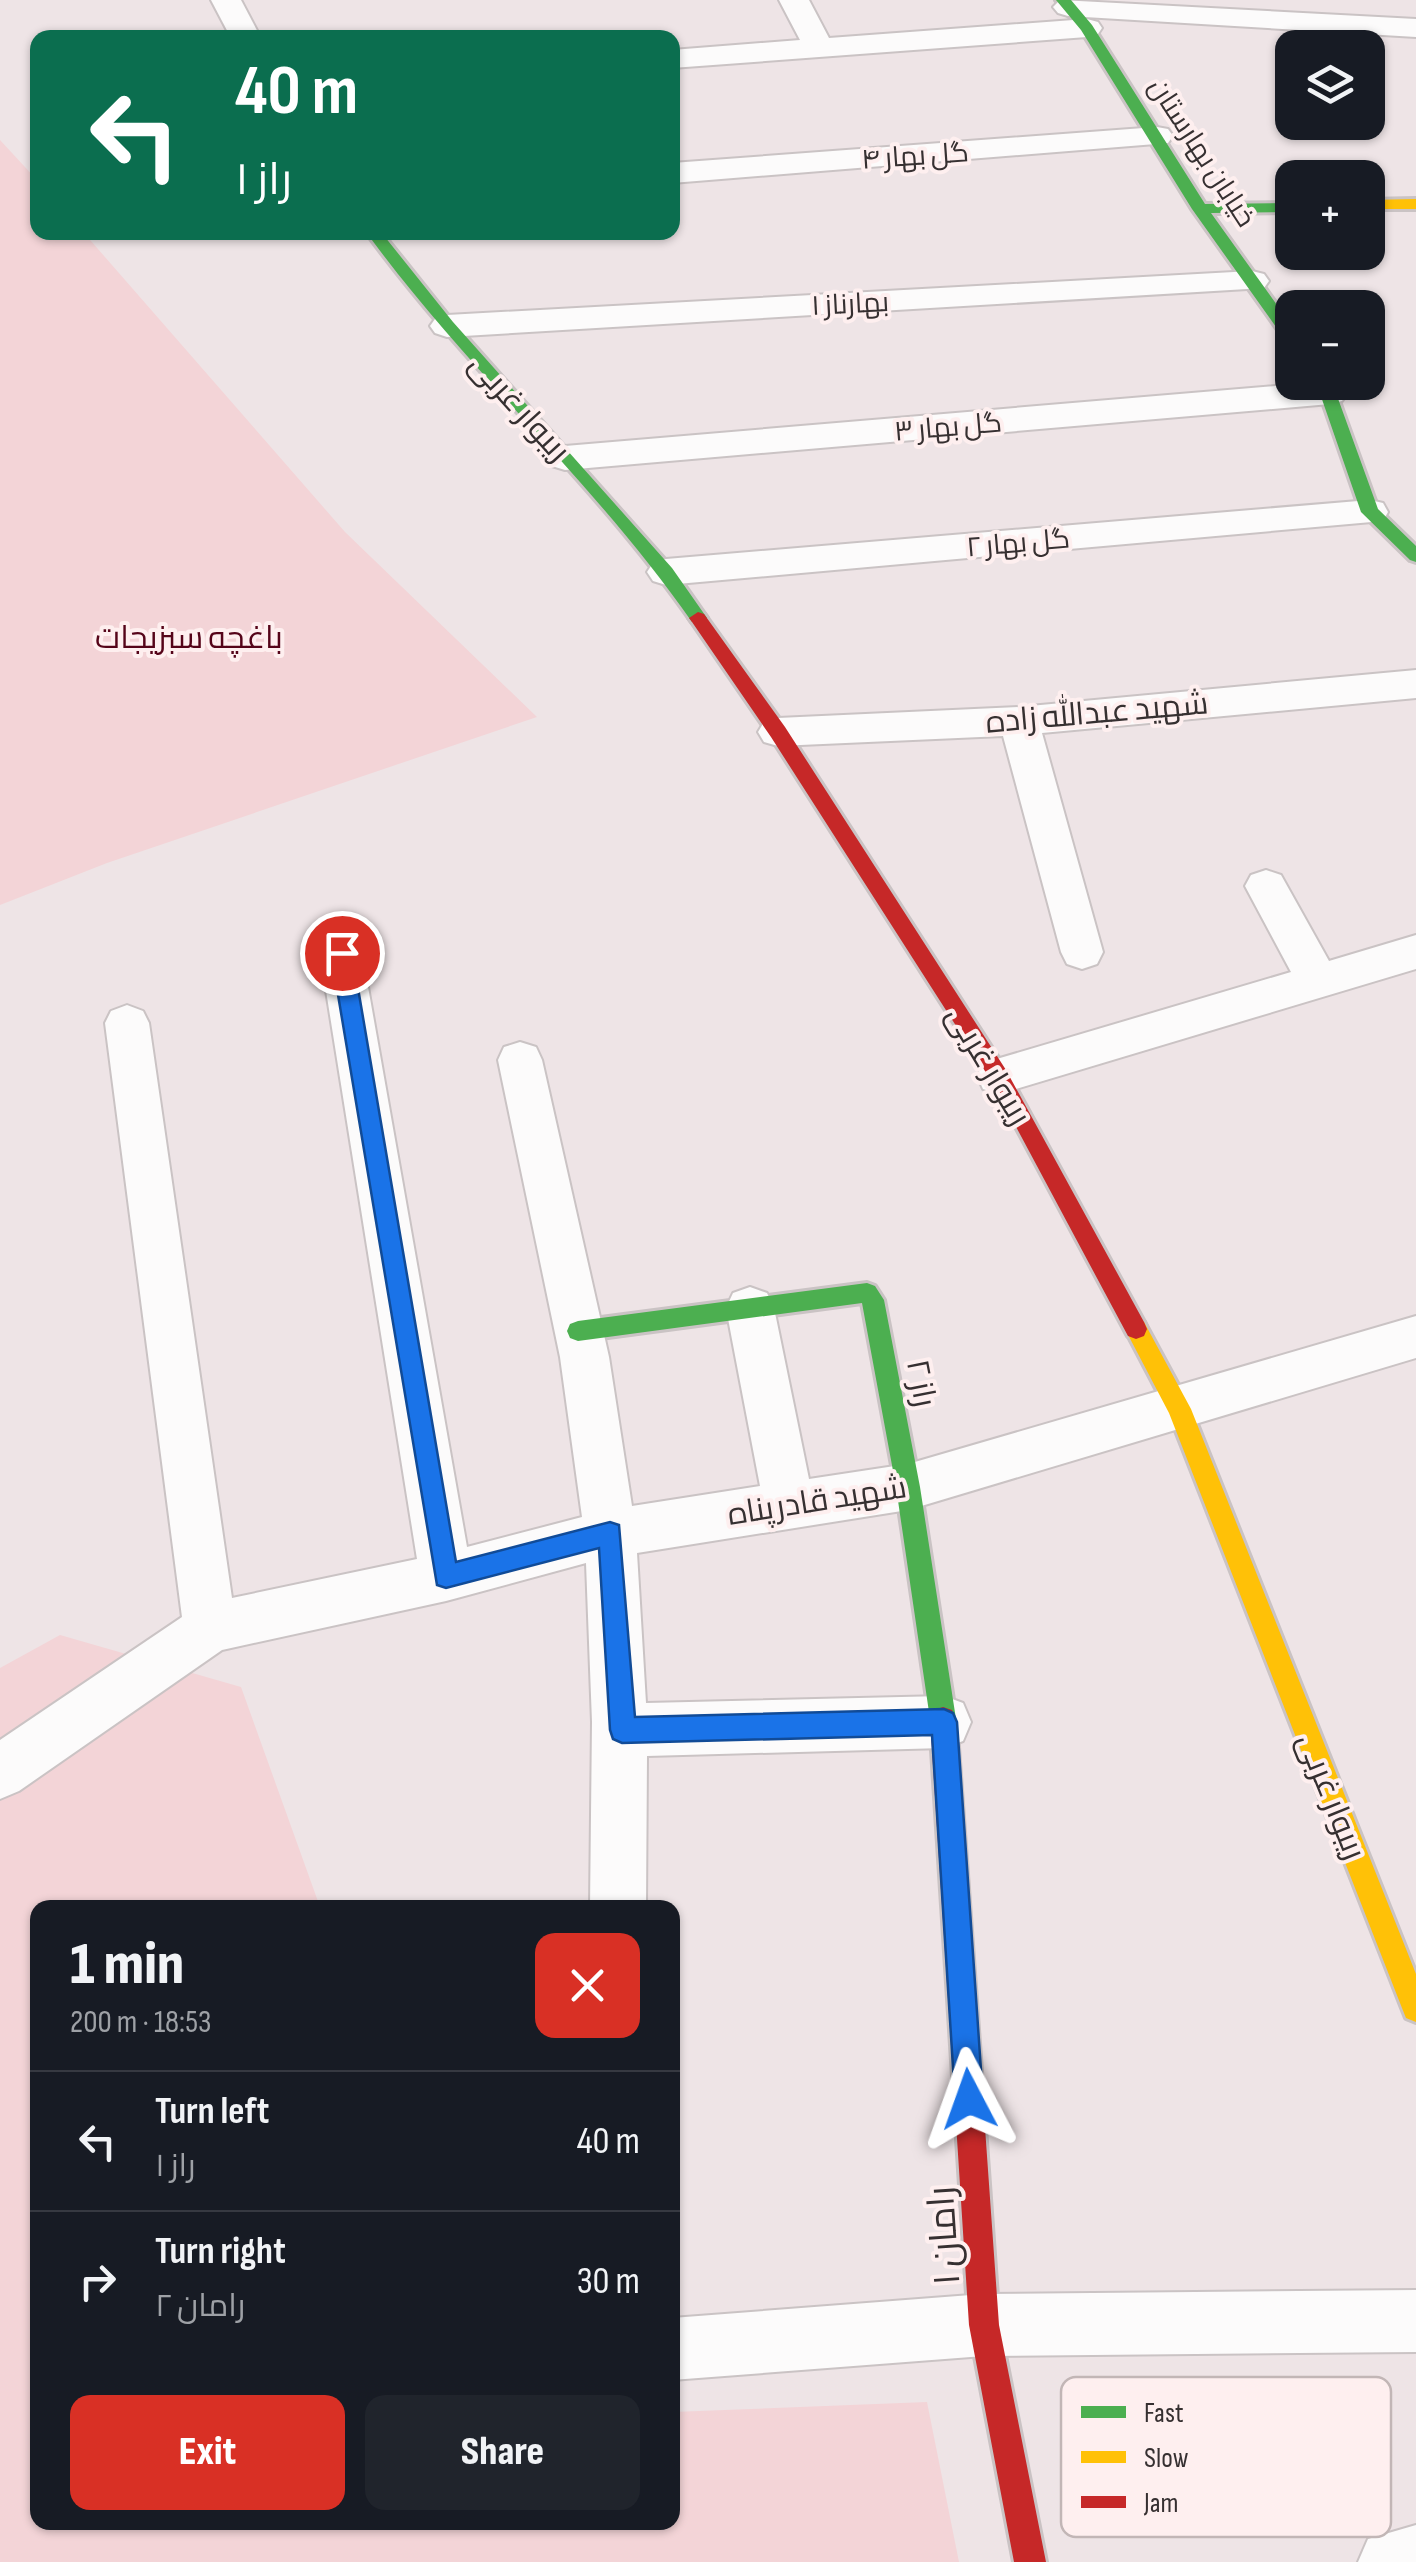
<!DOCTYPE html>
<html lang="en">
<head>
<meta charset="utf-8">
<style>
  body { margin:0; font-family:"Sofia Sans Condensed",Cairo,sans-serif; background:#20242c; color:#f1f3f6; height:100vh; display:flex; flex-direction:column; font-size:38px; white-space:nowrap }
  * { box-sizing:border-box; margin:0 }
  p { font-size:32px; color:#9ea1a6 }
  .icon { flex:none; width:55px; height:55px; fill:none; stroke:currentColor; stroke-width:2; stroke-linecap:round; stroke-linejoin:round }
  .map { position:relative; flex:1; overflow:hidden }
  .drawer { position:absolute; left:30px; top:1900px; width:650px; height:630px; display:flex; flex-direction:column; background:#171b24; border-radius:20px; box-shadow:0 2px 8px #0004 }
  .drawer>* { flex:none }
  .hud { position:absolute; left:30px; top:30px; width:650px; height:210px; border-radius:20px; box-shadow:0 2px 8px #0004; background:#0b6e4f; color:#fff; overflow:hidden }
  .tools { position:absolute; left:1275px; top:30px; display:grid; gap:20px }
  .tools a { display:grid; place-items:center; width:110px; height:110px; border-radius:20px; background:#171b24; box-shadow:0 2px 8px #0004; font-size:50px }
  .pin { position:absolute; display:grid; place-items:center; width:85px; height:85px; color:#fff; margin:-42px; border:5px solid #fff; border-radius:50%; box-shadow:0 2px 10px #0007 }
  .me { position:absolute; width:110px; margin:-55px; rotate:356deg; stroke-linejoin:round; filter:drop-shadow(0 0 8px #0008) }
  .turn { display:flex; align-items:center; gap:35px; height:210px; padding:0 40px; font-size:45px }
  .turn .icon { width:130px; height:130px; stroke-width:2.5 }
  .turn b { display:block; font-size:70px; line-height:85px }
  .round { display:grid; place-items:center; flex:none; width:105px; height:105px; border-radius:20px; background:#20242c }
  .head { display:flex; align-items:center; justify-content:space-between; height:170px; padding:0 40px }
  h1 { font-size:60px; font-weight:800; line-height:75px }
  .action { display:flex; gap:20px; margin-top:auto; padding:20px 40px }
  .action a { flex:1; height:115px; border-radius:20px; background:#d93025; color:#fff; font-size:40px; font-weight:800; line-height:115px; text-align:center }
  .action a+a { background:#20242c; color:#f1f3f6 }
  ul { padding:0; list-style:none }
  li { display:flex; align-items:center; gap:30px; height:140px; padding:0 40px; border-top:2px solid #363941 }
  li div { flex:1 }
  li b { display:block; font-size:38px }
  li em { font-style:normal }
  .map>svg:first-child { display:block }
  .green { fill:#f3d4d7 }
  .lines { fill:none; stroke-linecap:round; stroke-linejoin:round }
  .street-casing { stroke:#cac3c4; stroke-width:4 }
  .fast-casing { stroke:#cac3c4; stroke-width:6 }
  .slow-casing { stroke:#cac3c4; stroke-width:6 }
  .jam-casing { stroke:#cac3c4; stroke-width:6 }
  .street { fill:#fcfbfb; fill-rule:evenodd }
  .fast { fill:#4caf50; fill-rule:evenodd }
  .slow { fill:#ffc107; fill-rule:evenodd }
  .jam { fill:#c62828; fill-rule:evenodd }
  .route { fill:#1a73e8; stroke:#114b97; stroke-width:2.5 }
  .labels { text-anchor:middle; stroke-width:8; stroke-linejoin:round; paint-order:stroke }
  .far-street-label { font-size:28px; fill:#363031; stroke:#feefef }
  .street-label { font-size:32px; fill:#363031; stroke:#feefef }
  .park-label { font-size:32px; fill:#550419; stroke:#feefef }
  .near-street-label { font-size:38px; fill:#363031; stroke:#feefef }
  .key { fill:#feefef; stroke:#c2b6b6; stroke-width:2.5 }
  .key-label { font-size:28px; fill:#363031 }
</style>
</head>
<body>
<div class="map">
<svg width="1416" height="2562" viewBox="0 0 1416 2562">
  <rect width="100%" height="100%" fill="#eee4e6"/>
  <g class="green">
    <polygon points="0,140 37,180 38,232 84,233 345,532 537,717 107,863 0,905"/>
    <polygon points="60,1635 241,1687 320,1907 38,1908 38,2522 672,2522 673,2412 927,2402 959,2562 0,2562 0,1668"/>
  </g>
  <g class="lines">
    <g class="street-casing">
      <g id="street">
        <polygon points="211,0 241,0 261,38 231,38"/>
        <polygon points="779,0 809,0 829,38 1087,19 1098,22 1102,28 1098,34 1087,37 672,68 672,50 800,40"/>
        <polygon points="1060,0 1416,19 1416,37 1068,16 1058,13 1053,7"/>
        <polygon points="1157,127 1168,129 1173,136 1168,143 672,183 672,163"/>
        <polygon points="1252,271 1264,274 1269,281 1264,288 447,337 435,333 430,326 435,319 447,315"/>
        <polygon points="1322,382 1342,385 1348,393 1342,401 1330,404 565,470 552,466 547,458 552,450 565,446"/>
        <polygon points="1370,500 1383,503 1388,512 1383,521 666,585 653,581 647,572 653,563 666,559"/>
        <polygon points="1416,670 1416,698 1042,733 1103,952 1097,964 1082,969 1067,964 1061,952 1003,736 778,746 764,742 758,732 764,722 778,718 1019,707"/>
        <polygon points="1266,870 1281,875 1329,961 1416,935 1416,969 999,1094 983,1089 977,1076 983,1063 1291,972 1245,886 1251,875"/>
        <polygon points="341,936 356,941 362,953 467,1547 582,1517 560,1357 498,1060 504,1047 520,1042 536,1047 542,1060 609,1357 632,1506 760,1486 726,1308 733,1293 750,1287 767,1293 774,1308 809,1479 908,1464 1416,1316 1416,1358 908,1510 637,1553 646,1703 944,1696 963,1703 971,1722 963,1741 944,1748 647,1756 646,1908 590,1908 592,1722 586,1563 446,1601 222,1650 19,1791 0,1799 0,1740 182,1617 105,1023 111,1011 127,1005 143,1011 149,1023 232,1598 417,1559 320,953 326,941"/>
        <polygon points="1416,2290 1416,2352 984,2356 672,2380 672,2318 984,2294"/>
        <polygon points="1416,2525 1416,2562 1358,2562 1368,2539"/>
      </g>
    </g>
    <g class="fast-casing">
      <g id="fast">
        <polygon points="1056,0 1071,0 1092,25 1205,204 1292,203 1292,212 1211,213 1292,326 1292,342 1286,341 1192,209 1081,30"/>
        <path d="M366 232H381L453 322 672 568 707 618 704 622H692C596 484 466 369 366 232Z"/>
        <polygon points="1316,382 1332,382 1378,509 1416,546 1416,562 1410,560 1361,512"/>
        <polygon points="867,1283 875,1286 884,1300 920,1487 956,1719 952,1728 943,1731 934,1728 930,1719 896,1487 862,1303 578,1341 570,1338 567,1331 570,1324 578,1321"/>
      </g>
    </g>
    <g class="slow-casing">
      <g id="slow">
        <polygon points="1416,199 1416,209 1368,209 1368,200"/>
        <polygon points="1136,1319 1144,1322 1191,1409 1416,1974 1416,2022 1406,2018 1402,2008 1169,1413 1125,1329 1128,1322"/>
      </g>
    </g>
    <g class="jam-casing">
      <g id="jam">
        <polygon points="698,612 704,614 785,727 1006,1070 1144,1322 1147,1329 1144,1336 1136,1339 1128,1336 992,1082 771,737 692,622 689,618"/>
        <polygon points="943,1707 952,1710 956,1719 999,2325 1046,2562 1014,2562 969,2325 930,1719 934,1710"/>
      </g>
    </g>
    <use href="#street" class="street"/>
    <use href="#fast" class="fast"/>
    <use href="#slow" class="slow"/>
    <use href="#jam" class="jam"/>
  </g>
  <polygon class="route" points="342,945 352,953 456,1562 610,1522 619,1525 635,1717 944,1709 953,1713 957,1722 983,2099 979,2109 969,2113 959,2109 955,2099 932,1735 622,1743 613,1739 610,1730 599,1548 446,1588 437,1585 331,953"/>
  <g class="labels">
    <g class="far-street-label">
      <text transform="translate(1203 152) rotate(57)" y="10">خیابان بهارستان</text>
      <text transform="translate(915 155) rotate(-4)" y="10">گل بهار ۴</text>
      <text transform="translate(850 303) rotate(-3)" y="10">بهارناز ۱</text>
      <text transform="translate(948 426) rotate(-5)" y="10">گل بهار ۳</text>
      <text transform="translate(1018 542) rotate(-5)" y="10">گل بهار ۲</text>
    </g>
    <g class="street-label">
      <text transform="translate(520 407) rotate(48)" y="11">ریبوار غربی</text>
      <text transform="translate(1097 712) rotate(-5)" y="11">شهید عبدالله زاده</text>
      <text transform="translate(989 1065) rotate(59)" y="11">ریبوار غربی</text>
      <text transform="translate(922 1383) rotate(79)" y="11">راز ۲</text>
      <text transform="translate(817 1500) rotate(-9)" y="11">شهید قادرپناه</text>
      <text transform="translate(1332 1796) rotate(68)" y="11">ریبوار غربی</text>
    </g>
    <g class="park-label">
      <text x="189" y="648">باغچه سبزیجات</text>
    </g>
    <g class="near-street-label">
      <text transform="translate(943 2236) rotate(-94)" y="13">رامان ۱</text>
    </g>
  </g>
  <rect x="1061" y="2377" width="330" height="160" rx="15" class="key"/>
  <rect x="1081" y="2406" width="45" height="12" fill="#4caf50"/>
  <rect x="1081" y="2451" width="45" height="12" fill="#ffc107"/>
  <rect x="1081" y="2496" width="45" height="12" fill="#c62828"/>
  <g class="key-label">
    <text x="1144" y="2422">Fast</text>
    <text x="1144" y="2467">Slow</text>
    <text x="1144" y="2512">Jam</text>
  </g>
</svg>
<div class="tools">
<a><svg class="icon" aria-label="layers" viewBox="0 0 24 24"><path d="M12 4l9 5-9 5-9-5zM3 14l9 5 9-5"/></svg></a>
<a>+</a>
<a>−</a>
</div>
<div class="pin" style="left:342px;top:953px;background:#d93025"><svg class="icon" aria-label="arrive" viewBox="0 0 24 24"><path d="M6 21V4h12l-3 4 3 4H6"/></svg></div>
<svg class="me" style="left:969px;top:2099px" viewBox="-20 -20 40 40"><path d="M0-17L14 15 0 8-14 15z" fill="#1a73e8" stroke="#fff" stroke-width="4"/></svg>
<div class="hud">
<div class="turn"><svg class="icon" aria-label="left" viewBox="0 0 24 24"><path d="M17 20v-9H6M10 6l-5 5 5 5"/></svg><div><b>40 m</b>راز ۱</div></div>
</div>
<section class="drawer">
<div class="head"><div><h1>1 min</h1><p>200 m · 18:53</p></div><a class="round" style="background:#d93025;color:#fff"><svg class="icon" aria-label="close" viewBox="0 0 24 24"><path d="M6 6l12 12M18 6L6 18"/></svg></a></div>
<ul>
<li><svg class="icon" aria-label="left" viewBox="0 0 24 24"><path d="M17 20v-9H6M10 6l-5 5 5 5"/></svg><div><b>Turn left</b><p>راز ۱</p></div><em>40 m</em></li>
<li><svg class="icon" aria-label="right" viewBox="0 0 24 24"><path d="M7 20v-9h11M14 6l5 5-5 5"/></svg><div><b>Turn right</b><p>رامان ۲</p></div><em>30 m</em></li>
</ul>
<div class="action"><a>Exit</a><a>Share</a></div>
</section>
</div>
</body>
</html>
